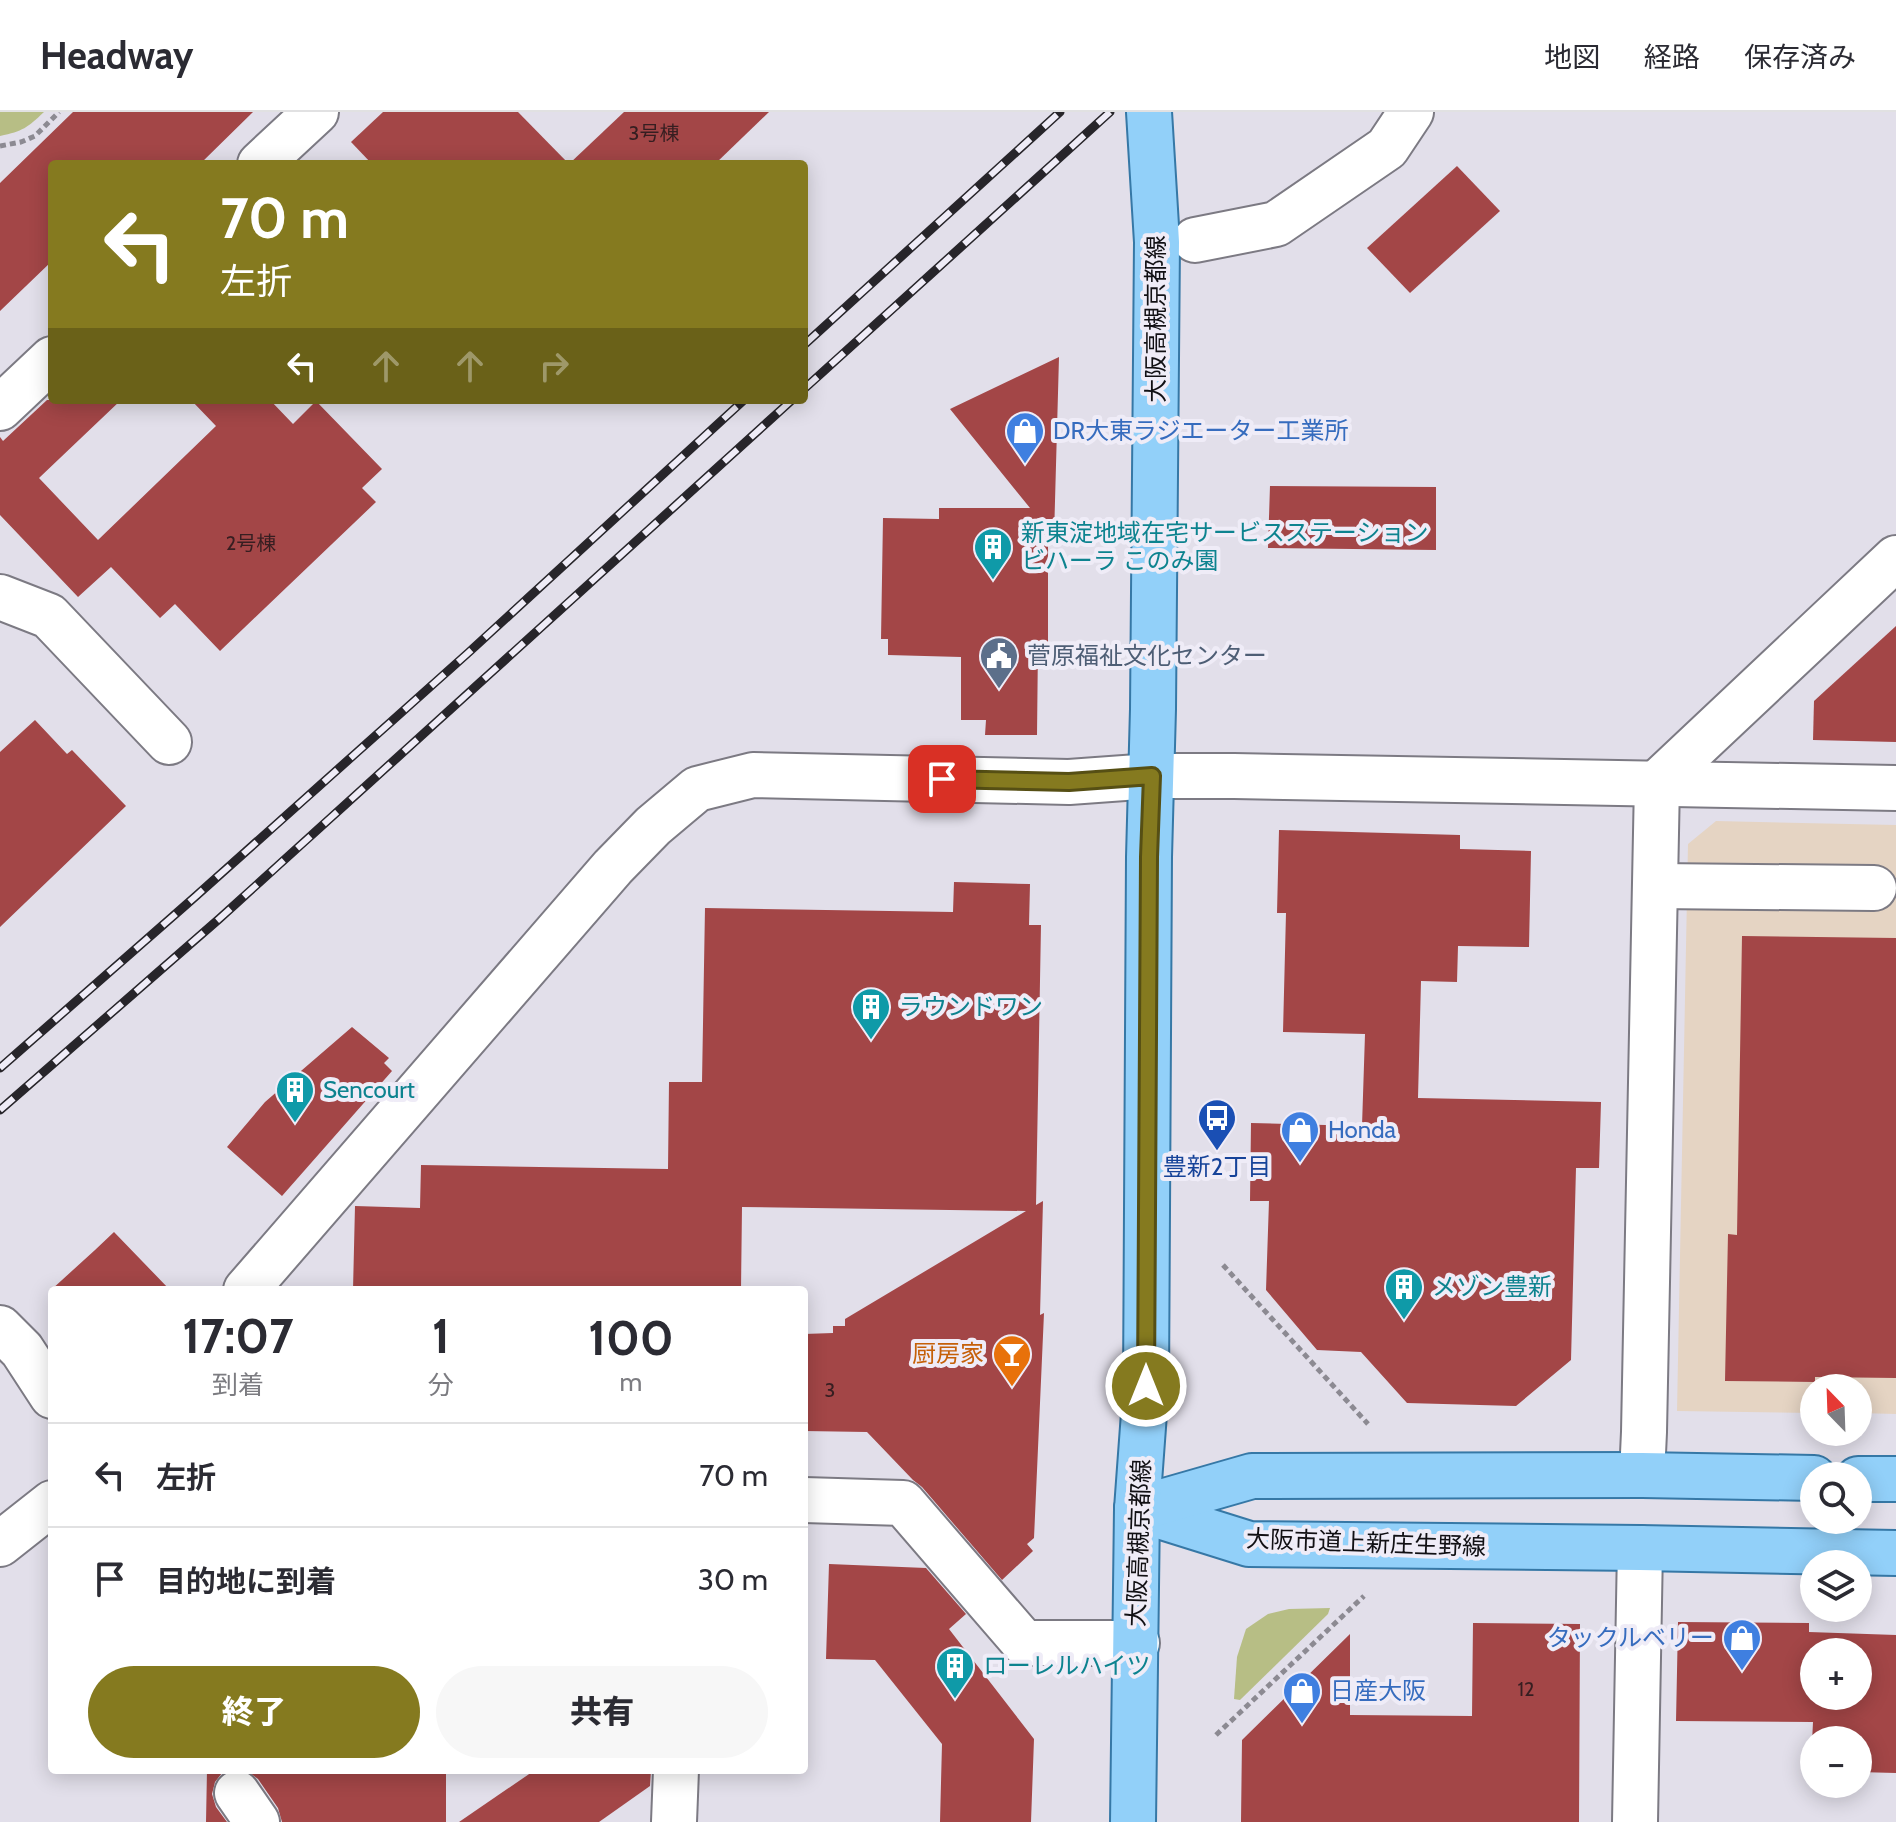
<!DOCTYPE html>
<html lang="ja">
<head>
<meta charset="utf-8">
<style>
  body { margin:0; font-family:Cabin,"Noto Sans JP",sans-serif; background:#f7f7f7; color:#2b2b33; height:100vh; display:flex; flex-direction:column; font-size:30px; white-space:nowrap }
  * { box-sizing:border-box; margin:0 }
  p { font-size:26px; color:#7c7c81 }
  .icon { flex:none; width:44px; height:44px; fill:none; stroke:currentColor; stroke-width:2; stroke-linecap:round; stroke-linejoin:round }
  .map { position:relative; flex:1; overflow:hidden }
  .drawer { position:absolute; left:48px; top:1174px; width:760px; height:488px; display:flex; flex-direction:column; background:#fff; border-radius:8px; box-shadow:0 4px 20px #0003 }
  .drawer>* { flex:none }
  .hud { position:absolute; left:48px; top:48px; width:760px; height:244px; border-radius:8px; box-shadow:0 4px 20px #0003; background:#857a1f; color:#fff; overflow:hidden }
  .needle { width:52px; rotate:337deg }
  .fabs { position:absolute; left:1800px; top:1262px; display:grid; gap:16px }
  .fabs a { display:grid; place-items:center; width:72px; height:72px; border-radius:50%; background:#fff; box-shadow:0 4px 20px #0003; font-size:40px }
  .pin { position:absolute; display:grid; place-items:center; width:68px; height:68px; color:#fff; margin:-34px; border-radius:16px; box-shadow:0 4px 12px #0006 }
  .me { position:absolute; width:88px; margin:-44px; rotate:0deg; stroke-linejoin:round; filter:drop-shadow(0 0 6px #0008) }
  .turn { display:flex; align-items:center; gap:28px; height:168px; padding:0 40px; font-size:36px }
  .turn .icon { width:104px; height:104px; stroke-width:2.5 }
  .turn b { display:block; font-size:56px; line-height:68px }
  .lanes { display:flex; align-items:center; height:76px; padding:0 40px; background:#0003; justify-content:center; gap:40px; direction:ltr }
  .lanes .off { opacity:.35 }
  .eta { display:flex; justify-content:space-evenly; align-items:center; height:136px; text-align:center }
  .eta b { font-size:48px; font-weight:800; line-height:56px }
  .action { display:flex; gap:16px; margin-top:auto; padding:16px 40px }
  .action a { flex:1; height:92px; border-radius:48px; background:#857a1f; color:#fff; font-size:32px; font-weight:800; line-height:92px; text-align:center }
  .action a+a { background:#f7f7f7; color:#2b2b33 }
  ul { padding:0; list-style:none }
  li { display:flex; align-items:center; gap:24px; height:104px; padding:0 40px; border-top:2px solid #e1e1e2 }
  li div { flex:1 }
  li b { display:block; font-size:30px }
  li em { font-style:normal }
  header { display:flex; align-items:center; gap:48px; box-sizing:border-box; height:112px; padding:0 40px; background:#fff; border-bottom:2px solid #e1e1e2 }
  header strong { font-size:38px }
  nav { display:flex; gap:44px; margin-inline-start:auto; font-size:28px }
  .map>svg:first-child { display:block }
  .commercial { fill:#e5d4c3 }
  .green { fill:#b7be85 }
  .building { fill:#a34647; fill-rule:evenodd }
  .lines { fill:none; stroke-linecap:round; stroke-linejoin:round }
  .minor-casing { stroke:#7c7a83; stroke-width:48 }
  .major-casing { stroke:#3678a6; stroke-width:48 }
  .path { stroke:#8c8a92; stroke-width:5; stroke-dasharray:6 4; stroke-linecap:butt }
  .minor { stroke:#fff; stroke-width:44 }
  .major { stroke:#92d0f9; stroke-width:44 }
  .rail-casing { stroke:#27252a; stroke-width:9 }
  .rail { stroke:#efecf7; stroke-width:6; stroke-dasharray:18; stroke-linecap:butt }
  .route-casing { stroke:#564f14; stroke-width:20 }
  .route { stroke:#857a1f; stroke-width:14 }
  .labels { text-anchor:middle; stroke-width:8; stroke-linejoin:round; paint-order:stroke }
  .number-label { font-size:20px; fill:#361e21 }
  .street-label { font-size:24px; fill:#111014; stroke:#efecf7 }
  .shop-label { font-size:24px; fill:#366cbe; stroke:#efecf7; text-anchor:start }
  .culture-label { font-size:24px; fill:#0d838f; stroke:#efecf7; text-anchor:start }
  .service-label { font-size:24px; fill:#4e5e75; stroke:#efecf7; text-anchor:start }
  .transit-label { font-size:24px; fill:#164399; stroke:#efecf7 }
  .food-label { font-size:24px; fill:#c56008; stroke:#efecf7; text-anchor:end }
</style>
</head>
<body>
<header>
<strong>Headway</strong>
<nav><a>地図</a><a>経路</a><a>保存済み</a></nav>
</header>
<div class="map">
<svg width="1896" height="1710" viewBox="0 0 1896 1710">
  <rect width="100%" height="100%" fill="#e2dfea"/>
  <polygon class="commercial" points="1716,709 1896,713 1896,1302 1858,1301 1858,1276 1814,1276 1814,1301 1677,1299 1688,732"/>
  <g class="green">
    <path d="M0 0H44C27 16 23 19 0 24Z"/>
    <polygon points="1330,1496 1328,1502 1240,1588 1234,1587 1237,1545 1246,1517 1268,1502 1289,1497"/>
  </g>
  <g class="building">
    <polygon points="73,0 253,0 200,52 52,52 52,149 0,199 0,71"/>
    <polygon points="383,0 518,0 569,52 372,52 351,30"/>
    <polygon points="624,0 769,0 715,52 569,52"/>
    <polygon points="1457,54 1500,99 1410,181 1367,136"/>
    <polygon points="1059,245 1054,425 1048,418 1048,531 1038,531 1037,623 985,623 986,608 961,608 961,545 888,543 888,527 881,527 883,406 939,407 939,396 1030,396 950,297"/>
    <polygon points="47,288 121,288 39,366 98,428 216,314 191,288 270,288 293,312 316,289 382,357 362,376 376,390 220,539 175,492 160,506 111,455 78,485 0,403 0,325 3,329"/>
    <polygon points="1270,374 1436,375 1436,438 1268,436"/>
    <polygon points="1896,514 1896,630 1813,628 1814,589"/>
    <polygon points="35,608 67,642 72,638 126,694 0,815 0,640"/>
    <polygon points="1279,718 1460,723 1460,737 1531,739 1529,835 1458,834 1457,870 1421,869 1418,986 1601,990 1599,1056 1576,1056 1571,1248 1516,1294 1407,1291 1361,1240 1317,1238 1266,1178 1269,1089 1250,1089 1251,1011 1362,1014 1365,922 1283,920 1286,801 1277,801"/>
    <polygon points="954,770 1030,772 1029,813 1041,813 1036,1093 1043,1089 1040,1203 1044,1201 1034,1426 1027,1432 1033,1439 1002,1468 922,1375 913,1368 867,1320 804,1319 804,1222 833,1221 833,1214 845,1214 845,1207 1026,1099 742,1095 741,1178 353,1178 355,1094 420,1096 421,1053 668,1057 669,970 702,970 705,796 953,800"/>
    <polygon points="1742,824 1896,826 1896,1266 1815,1265 1815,1270 1725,1269 1728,1122 1737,1123"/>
    <polygon points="352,915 389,946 384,951 392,959 282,1084 227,1035 265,990"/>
    <polygon points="114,1120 170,1178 51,1178 95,1138"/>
    <polygon points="829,1452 926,1456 966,1502 949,1517 1034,1627 1031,1710 940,1710 942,1632 875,1548 826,1547"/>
    <path d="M1678 1510 1809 1511V1520L1896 1523V1661L1858 1660V1628H1814V1672H1854V1674L1810 1672 1813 1610 1676 1609ZM1814 1540H1858V1584H1814Z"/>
    <polygon points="1473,1511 1580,1512 1579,1710 1241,1710 1242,1628 1350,1522 1350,1603 1472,1604"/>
    <polygon points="207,1658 229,1658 222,1661 215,1670 212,1682 216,1695 227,1710 206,1710"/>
    <polygon points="246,1658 446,1658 446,1710 282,1710 278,1696 258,1667"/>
    <polygon points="535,1658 651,1658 650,1674 599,1710 459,1710"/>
  </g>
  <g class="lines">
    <g class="minor-casing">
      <g id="minor">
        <polyline points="260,52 316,0"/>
        <polyline points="1195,128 1276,112 1387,36 1411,0"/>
        <polyline points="0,296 52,247"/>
        <polyline points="0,485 49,504 169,630"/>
        <polyline points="1656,774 1874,776"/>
        <polyline points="246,1178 613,755 653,714 697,677 753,663 1069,670 1152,664 1234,664 1896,676"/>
        <polyline points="0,1216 22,1238 52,1284"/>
        <polyline points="1642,1363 1644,1320 1657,671 1896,446"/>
        <polyline points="804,1388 903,1391 1024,1531 1137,1531"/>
        <polyline points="0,1432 52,1391"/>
        <polyline points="237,1681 257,1710"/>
        <polyline points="674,1710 676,1658"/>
        <polyline points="1635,1710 1640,1436"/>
      </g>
    </g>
    <g class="major-casing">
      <g id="major">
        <polyline points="1858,1367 1896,1367"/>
        <polyline points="1137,1397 1249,1432 1640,1436 1896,1441"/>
        <polyline points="1137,1397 1252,1364 1642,1363 1814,1366"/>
        <polyline points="1133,1710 1137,1397 1146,1274 1149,745 1153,597 1157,130 1149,0"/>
      </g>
    </g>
    <g class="path">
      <polyline points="0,34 21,30 35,24 59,0"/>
      <polyline points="1223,1153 1368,1312"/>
      <polyline points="1216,1623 1364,1484"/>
    </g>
    <use href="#minor" class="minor"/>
    <use href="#major" class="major"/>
    <g class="rail-casing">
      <g id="rail">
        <polyline points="804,233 1060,0"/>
        <polyline points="804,277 1110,0"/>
        <polyline points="0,956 196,784 468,541 744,288"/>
        <polyline points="0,998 219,807 792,288"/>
      </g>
    </g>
    <use href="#rail" class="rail"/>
  </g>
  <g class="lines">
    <g class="route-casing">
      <polyline id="route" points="942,667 1069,670 1152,664 1149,745 1146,1274"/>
    </g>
    <use href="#route" class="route"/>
  </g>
  <defs>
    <g id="shop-pin" transform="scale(2)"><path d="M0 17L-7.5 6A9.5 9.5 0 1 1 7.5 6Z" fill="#3f7fe0" stroke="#efecf7"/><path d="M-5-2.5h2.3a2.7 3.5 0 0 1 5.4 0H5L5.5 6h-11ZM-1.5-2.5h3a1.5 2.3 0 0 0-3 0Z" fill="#fff"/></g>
    <g id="building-pin" transform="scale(2)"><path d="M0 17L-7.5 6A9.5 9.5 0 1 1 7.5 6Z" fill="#0f9aa8" stroke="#efecf7"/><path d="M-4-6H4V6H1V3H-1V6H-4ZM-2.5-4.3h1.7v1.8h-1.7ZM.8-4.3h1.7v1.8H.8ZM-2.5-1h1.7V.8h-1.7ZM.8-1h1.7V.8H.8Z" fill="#fff"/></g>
    <g id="civic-pin" transform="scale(2)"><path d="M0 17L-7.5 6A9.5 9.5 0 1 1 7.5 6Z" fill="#5c6f8a" stroke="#efecf7"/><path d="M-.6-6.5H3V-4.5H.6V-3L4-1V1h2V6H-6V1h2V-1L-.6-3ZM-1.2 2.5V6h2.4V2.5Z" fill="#fff"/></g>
    <g id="bus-pin" transform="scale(2)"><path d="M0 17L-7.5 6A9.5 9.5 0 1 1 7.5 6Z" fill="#1a4fb4" stroke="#efecf7"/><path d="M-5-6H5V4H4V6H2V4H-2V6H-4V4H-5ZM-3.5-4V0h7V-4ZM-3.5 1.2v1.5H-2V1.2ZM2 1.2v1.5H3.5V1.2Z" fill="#fff"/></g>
    <g id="bar-pin" transform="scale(2)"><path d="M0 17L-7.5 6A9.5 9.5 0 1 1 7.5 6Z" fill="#e8710a" stroke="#efecf7"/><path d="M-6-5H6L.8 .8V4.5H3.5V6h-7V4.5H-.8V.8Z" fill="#fff"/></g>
  </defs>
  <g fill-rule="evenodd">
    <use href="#shop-pin" x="1025" y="319"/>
    <use href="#building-pin" x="993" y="435"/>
    <use href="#civic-pin" x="999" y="544"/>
    <use href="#building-pin" x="871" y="895"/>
    <use href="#building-pin" x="295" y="978"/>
    <use href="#bus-pin" x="1217" y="1006"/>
    <use href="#shop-pin" x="1300" y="1018"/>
    <use href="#building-pin" x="1404" y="1175"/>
    <use href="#bar-pin" x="1012" y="1242"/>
    <use href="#shop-pin" x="1742" y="1526"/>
    <use href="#building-pin" x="955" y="1554"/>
    <use href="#shop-pin" x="1302" y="1579"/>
  </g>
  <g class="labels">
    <g class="number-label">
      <text x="654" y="28">3号棟</text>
      <text x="251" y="438">2号棟</text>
      <text x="830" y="1285">3</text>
      <text x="1526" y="1584">12</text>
    </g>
    <g class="street-label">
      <text transform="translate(1156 207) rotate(-90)" y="8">大阪高槻京都線</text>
      <text transform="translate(1139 1431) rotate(-88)" y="8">大阪高槻京都線</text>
      <text transform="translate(1366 1431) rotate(2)" y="8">大阪市道上新庄生野線</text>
    </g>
    <g class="shop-label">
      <text x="1053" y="327">DR大東ラジエーター工業所</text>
      <text x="1328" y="1026">Honda</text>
      <text x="1714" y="1534" text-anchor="end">タックルベリー</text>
      <text x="1330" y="1587">日産大阪</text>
    </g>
    <g class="culture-label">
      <text x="1021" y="429">新東淀地域在宅サービスステーション<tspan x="1021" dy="28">ビハーラ このみ園</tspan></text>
      <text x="899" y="903">ラウンドワン</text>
      <text x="323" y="986">Sencourt</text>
      <text x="1432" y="1183">メゾン豊新</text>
      <text x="983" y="1562">ローレルハイツ</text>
    </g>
    <g class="service-label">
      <text x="1027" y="552">菅原福祉文化センター</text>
    </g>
    <g class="transit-label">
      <text x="1217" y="1063">豊新2丁目</text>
    </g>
    <g class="food-label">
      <text x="984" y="1250">厨房家</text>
    </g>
  </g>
</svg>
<div class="fabs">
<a><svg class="needle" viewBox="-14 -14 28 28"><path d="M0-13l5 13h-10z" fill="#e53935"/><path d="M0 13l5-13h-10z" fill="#7c7c81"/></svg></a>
<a><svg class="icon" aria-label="search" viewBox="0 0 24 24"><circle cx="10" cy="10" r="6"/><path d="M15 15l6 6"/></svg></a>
<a><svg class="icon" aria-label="layers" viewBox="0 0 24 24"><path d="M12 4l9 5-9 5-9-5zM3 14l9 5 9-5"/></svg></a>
<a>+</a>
<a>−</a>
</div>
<div class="pin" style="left:942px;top:667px;background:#d93025"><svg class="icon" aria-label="arrive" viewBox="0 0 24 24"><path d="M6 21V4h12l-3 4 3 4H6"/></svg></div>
<svg class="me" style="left:1146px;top:1274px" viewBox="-20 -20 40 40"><circle r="17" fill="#857a1f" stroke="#fff" stroke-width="3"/><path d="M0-11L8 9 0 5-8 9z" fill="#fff"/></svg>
<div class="hud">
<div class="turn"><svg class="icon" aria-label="left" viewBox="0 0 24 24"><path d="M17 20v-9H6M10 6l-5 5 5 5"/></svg><div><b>70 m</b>左折</div></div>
<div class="lanes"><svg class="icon" aria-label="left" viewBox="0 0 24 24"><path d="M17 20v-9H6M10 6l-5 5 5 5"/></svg><svg class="icon off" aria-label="ahead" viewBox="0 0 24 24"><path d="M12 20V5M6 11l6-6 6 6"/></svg><svg class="icon off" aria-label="ahead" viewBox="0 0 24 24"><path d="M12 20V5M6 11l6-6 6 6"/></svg><svg class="icon off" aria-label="right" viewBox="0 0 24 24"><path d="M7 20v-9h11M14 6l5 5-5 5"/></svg></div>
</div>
<section class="drawer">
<div class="eta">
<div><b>17:07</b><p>到着</p></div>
<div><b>1</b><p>分</p></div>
<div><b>100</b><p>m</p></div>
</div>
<ul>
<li><svg class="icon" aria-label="left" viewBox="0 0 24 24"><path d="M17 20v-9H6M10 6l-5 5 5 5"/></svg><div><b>左折</b></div><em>70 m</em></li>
<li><svg class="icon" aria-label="arrive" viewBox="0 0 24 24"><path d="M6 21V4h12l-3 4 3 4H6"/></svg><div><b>目的地に到着</b></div><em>30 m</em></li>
</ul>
<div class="action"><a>終了</a><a>共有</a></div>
</section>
</div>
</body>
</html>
